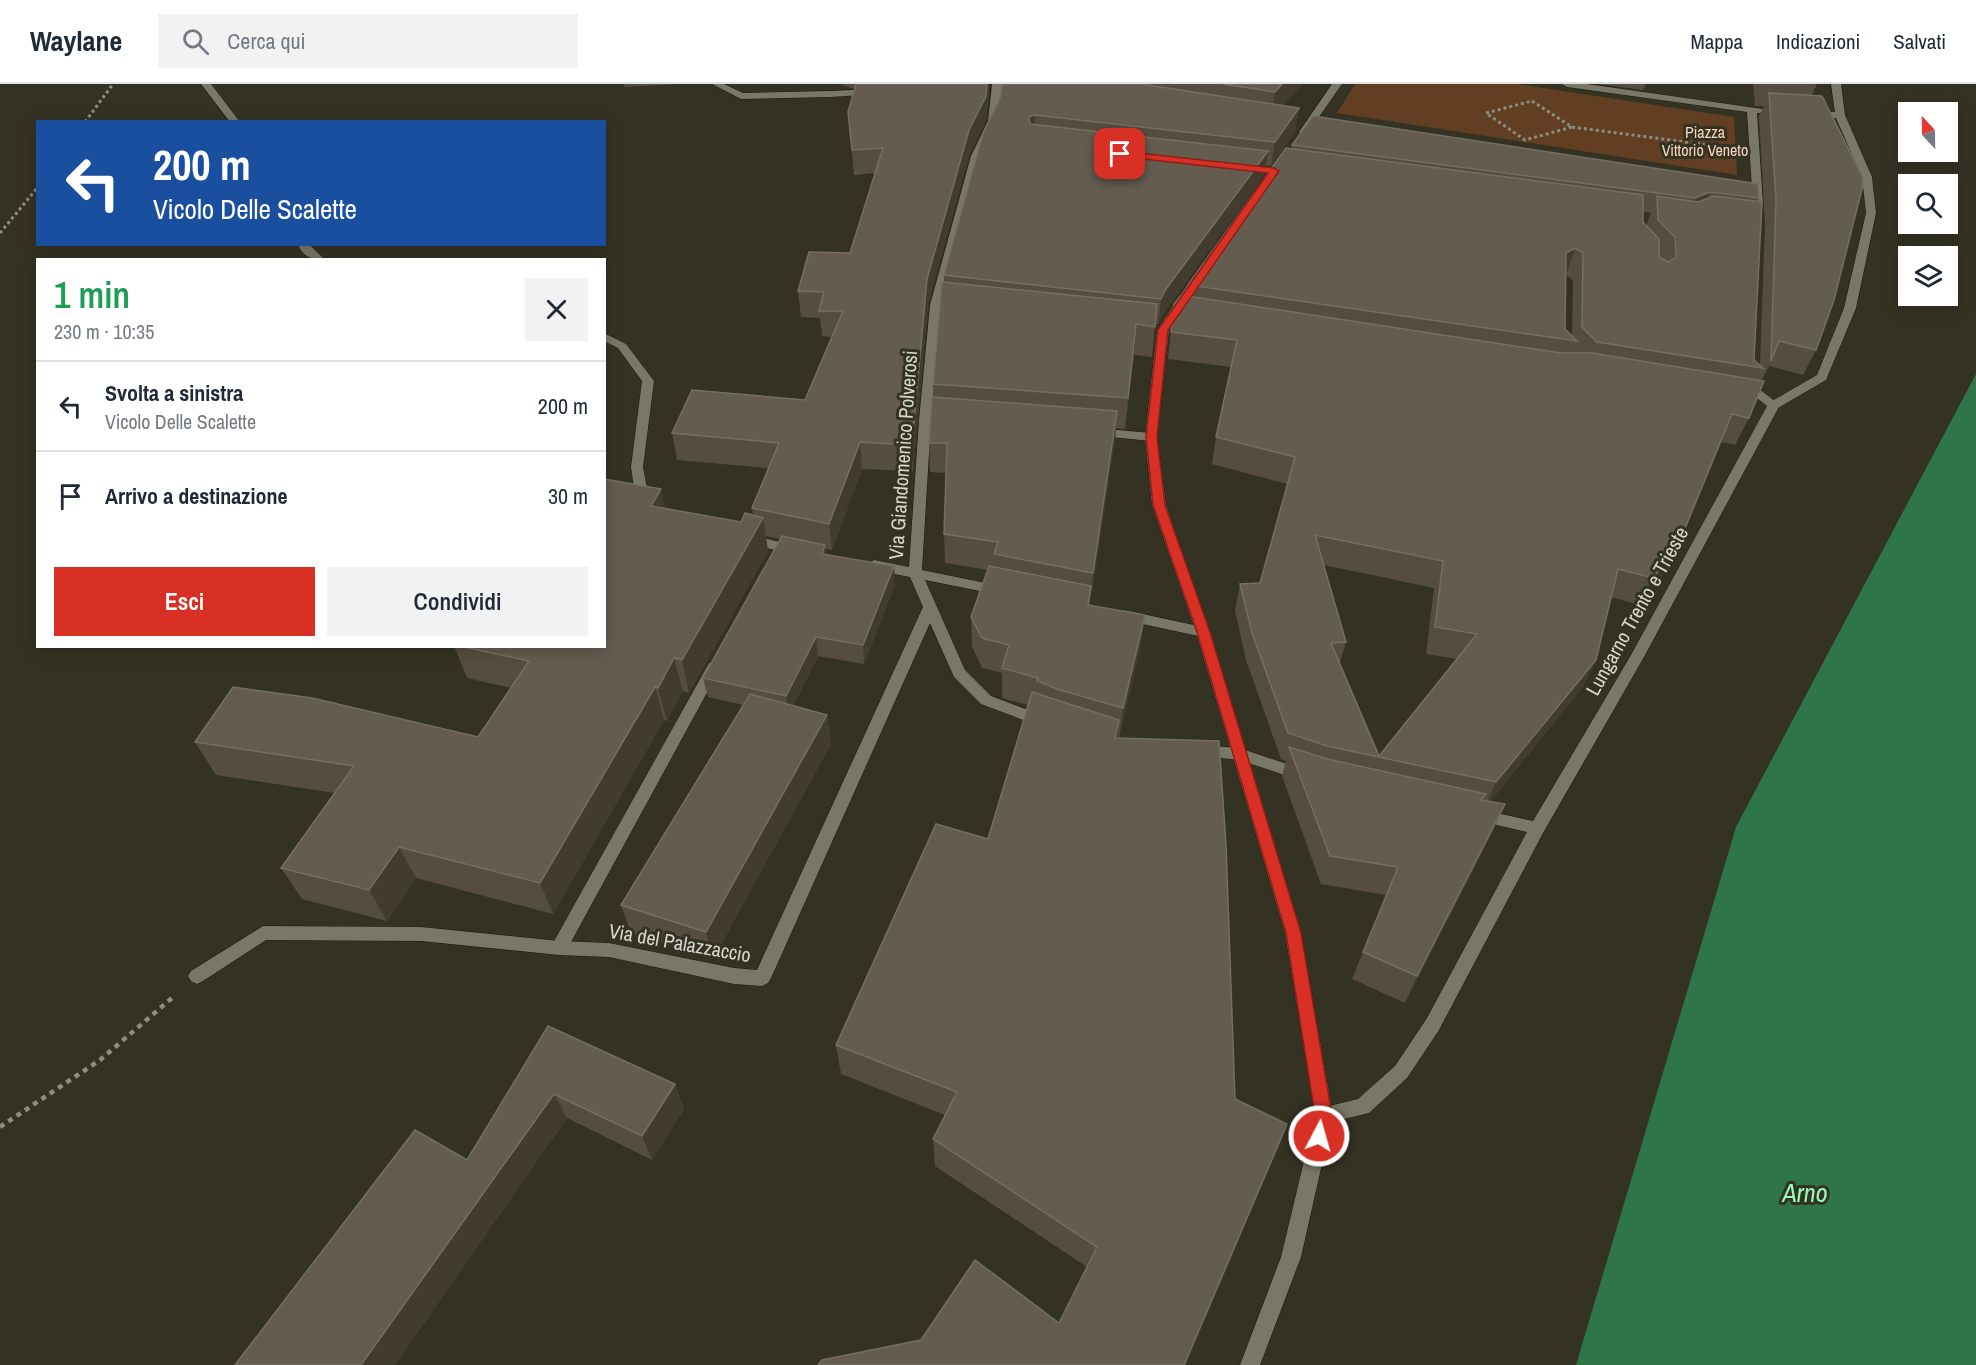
<!DOCTYPE html>
<html lang="it">
<head>
<meta charset="utf-8">
<style>
  body { margin:0; font-family:"Archivo Narrow",sans-serif; background:#f2f2f3; color:#1f2937; height:100vh; display:flex; flex-direction:column; font-size:22px; white-space:nowrap }
  * { box-sizing:border-box; margin:0 }
  p { font-size:20px; color:#747a83 }
  .icon { flex:none; width:33px; height:33px; fill:none; stroke:currentColor; stroke-width:2; stroke-linecap:round; stroke-linejoin:round }
  .map { position:relative; flex:1; overflow:hidden }
  .sheet { position:absolute; left:36px; top:174px; width:570px; height:390px; display:flex; flex-direction:column; background:#fff; border-radius:0px; box-shadow:0 3px 15px #0003 }
  .sheet>* { flex:none }
  .hud { position:absolute; left:36px; top:36px; width:570px; height:126px; border-radius:0px; box-shadow:0 3px 15px #0003; background:#1a4fa0; color:#fff; overflow:hidden }
  .needle { width:39px; rotate:338deg }
  .buttons { position:absolute; left:1898px; top:18px; display:grid; gap:12px }
  .buttons a { display:grid; place-items:center; width:60px; height:60px; border-radius:0px; background:#fff; box-shadow:0 3px 15px #0003; font-size:30px }
  .pin { position:absolute; display:grid; place-items:center; width:51px; height:51px; color:#fff; margin:-26px; border-radius:12px; box-shadow:0 3px 9px #0006 }
  .me { position:absolute; width:66px; margin:-33px; rotate:6deg; stroke-linejoin:round; filter:drop-shadow(0 0 4px #0008) }
  .turn { display:flex; align-items:center; gap:21px; height:126px; padding:0 18px; font-size:27px }
  .turn .icon { width:78px; height:78px; stroke-width:2.5 }
  .turn b { display:block; font-size:42px; line-height:51px }
  .round { display:grid; place-items:center; flex:none; width:63px; height:63px; border-radius:0px; background:#f2f2f3 }
  .overview { display:flex; align-items:center; justify-content:space-between; height:102px; padding:0 18px }
  h1 { font-size:36px; font-weight:600; line-height:45px; color:#1e9e55 }
  .action { display:flex; gap:12px; margin-top:auto; padding:12px 18px }
  .action a { flex:1; height:69px; border-radius:0px; background:#d93025; color:#fff; font-size:24px; font-weight:600; line-height:69px; text-align:center }
  .action a+a { background:#f2f2f3; color:#1f2937 }
  ul { padding:0; list-style:none }
  li { display:flex; align-items:center; gap:18px; height:90px; padding:0 18px; border-top:2px solid #e0e1e3 }
  li div { flex:1 }
  li b { display:block; font-size:22px }
  li em { font-style:normal }
  header { display:flex; align-items:center; gap:36px; box-sizing:border-box; height:84px; padding:0 30px; background:#fff; border-bottom:2px solid #e0e1e3 }
  header strong { font-size:28px }
  nav { display:flex; gap:33px; margin-inline-start:auto; font-size:21px }
  .search { width:420px; height:54px; background:#f2f2f3; display:flex; align-items:center; gap:15px; box-sizing:border-box; padding:0 21px; border-radius:0px; color:#747a83; font-size:22px }
  .map>svg:first-child { display:block }
  .green { fill:#623e23 }
  .water { fill:#2e7647 }
  .lines { fill:none; stroke-linecap:round; stroke-linejoin:round }
  .service-casing { stroke:#1b190c; stroke-width:1 }
  .minor-casing { stroke:#1b190c; stroke-width:1 }
  .secondary-casing { stroke:#1b190c; stroke-width:1 }
  .path-far1 { stroke:#8d8d80; stroke-width:3; stroke-dasharray:3 3; stroke-linecap:butt }
  .path { stroke:#8d8d80; stroke-width:4.5; stroke-dasharray:5 5; stroke-linecap:butt }
  .service { fill:#797867; fill-rule:evenodd }
  .minor { fill:#797867; fill-rule:evenodd }
  .secondary { fill:#797867; fill-rule:evenodd }
  .wall { fill:#554d40; fill-rule:evenodd }
  .shaded-wall { fill:#413c2e }
  .building { fill:#635c4f; stroke:#756f63; stroke-width:1.5; fill-rule:evenodd }
  .route { fill:#d93025; stroke:#8d1f18; stroke-width:1.5 }
  .labels { text-anchor:middle; stroke-width:6; stroke-linejoin:round; paint-order:stroke }
  .far-park-label { font-size:16px; fill:#fbd6bd; stroke:#333223 }
  .street-label { font-size:20px; fill:#d7d7cd; stroke:#333223 }
  .near-water-label { font-size:26px; font-style:italic; fill:#98fbb5; stroke:#333223 }
</style>
</head>
<body>
<header>
<strong>Waylane</strong>
<div class="search"><svg class="icon" aria-label="search" viewBox="0 0 24 24"><circle cx="10" cy="10" r="6"/><path d="M15 15l6 6"/></svg>Cerca qui</div>
<nav><a>Mappa</a><a>Indicazioni</a><a>Salvati</a></nav>
</header>
<div class="map">
<svg width="1976" height="1281" viewBox="0 0 1976 1281">
  <rect width="100%" height="100%" fill="#333223"/>
  <polygon class="green" points="1355,0 1518,0 1734,33 1737,91 1337,29"/>
  <polygon class="water" points="1976,290 1976,1281 1576,1281 1736,743"/>
  <g class="lines">
    <g class="service-casing">
      <g id="service">
        <polygon points="712,0 724,0 743,9 831,7 836,10 831,13 741,15"/>
        <polygon points="1850,221 1856,224 1826,296 1778,324 1770,324 1770,318 1817,291 1844,224"/>
        <polygon points="1095,344 1151,349 1157,353 1151,357 1091,351 1089,348"/>
        <polygon points="714,578 721,583 565,869 559,871 553,869 551,864 553,859 709,579"/>
      </g>
    </g>
    <g class="minor-casing">
      <g id="minor">
        <polygon points="201,0 211,0 240,38 230,38"/>
        <polygon points="992,0 1002,0 998,37 981,72 942,221 931,336 922,486 1005,503 1007,506 1005,509 1000,511 925,496 965,586 991,612 1049,634 1051,638 1049,642 1039,642 981,620 954,593 930,539 771,894 768,899 762,902 734,900 609,873 559,871 421,857 266,856 203,897 197,900 191,897 188,892 191,887 263,842 421,843 559,857 609,859 734,884 757,886 923,523 910,493 874,486 867,481 874,476 909,483 919,336 930,221 971,72 988,37"/>
        <polygon points="1562,0 1587,0 1763,25 1763,29 1757,29 1763,120 1758,123 1753,120 1747,28 1567,3"/>
        <polygon points="1831,0 1841,0 1845,31 1872,93 1876,129 1856,224 1850,227 1844,224 1866,129 1862,93 1836,34 1811,33 1806,30 1811,27 1835,28"/>
        <polygon points="873,5 878,8 876,10 831,13 826,10 831,7"/>
        <path d="M298 160H309L325 176C313 176 302 173 298 160Z"/>
        <polygon points="604,249 626,260 654,297 643,383 649,415 653,419 646,423 636,418 631,383 642,297 618,264 604,257"/>
        <polygon points="1750,290 1756,294 1755,302 1780,321 1644,573 1543,749 1439,946 1407,994 1369,1029 1324,1040 1317,1037 1315,1031 1317,1025 1358,1015 1395,982 1427,934 1527,748 1479,737 1473,735 1471,731 1473,727 1479,725 1533,737 1631,571 1767,322 1743,303 1744,294"/>
        <polygon points="748,450 799,463 801,466 794,471 743,458 741,455 743,452"/>
        <polygon points="1124,526 1203,543 1210,548 1203,553 1119,535 1117,531"/>
        <polygon points="1199,661 1239,664 1308,687 1311,691 1308,695 1303,697 1239,676 1194,671 1191,667 1194,663"/>
      </g>
    </g>
    <g class="secondary-casing">
      <g id="secondary">
        <polygon points="1332,0 1342,0 1307,50 1301,50 1299,48"/>
        <polygon points="1198,190 1204,193 1169,246 1157,353 1166,421 1210,548 1301,849 1333,1031 1301,1173 1260,1281 1240,1281 1281,1173 1315,1031 1285,849 1196,548 1152,421 1145,353 1157,246 1194,191"/>
      </g>
    </g>
    <g class="path-far1">
      <polygon points="1532,17 1572,43 1525,56 1486,29"/>
      <polyline points="85,38 113,0"/>
      <polyline points="1572,43 1723,63"/>
      <polyline points="0,149 38,103"/>
    </g>
    <polyline class="path" points="0,1043 100,976 172,914"/>
    <use href="#service" class="service"/>
    <use href="#minor" class="minor"/>
    <use href="#secondary" class="secondary"/>
  </g>
  <g class="wall">
    <polygon points="624,0 680,0 624,3"/>
    <polygon points="841,0 989,0 989,6 986,36 969,71 928,220 913,387 862,385 832,466 826,465 826,471 895,501 864,580 818,572 793,622 827,631 831,660 713,875 631,849 621,821 743,621 708,613 703,594 781,455 766,452 768,467 689,609 683,607 667,637 664,636 553,830 416,794 387,837 302,815 281,784 335,709 216,691 195,658 478,653 511,604 467,594 454,562 604,562 666,424 741,438 753,431 752,424 768,384 677,376 672,349 805,316 832,253 822,252 820,234 801,233 798,207 850,169 875,89 854,91 848,28 855,4 851,4"/>
    <polygon points="1002,0 1303,0 1282,22 1299,24 1295,48 1271,82 1266,81 1264,91 1163,230 1158,240 1155,240 1152,273 1134,271 1125,345 1116,344 1115,356 1089,522 1141,561 1119,654 1235,1015 1287,1040 1277,1067 1059,1239 1087,1183 935,1082 933,1055 945,1031 841,990 836,961 988,755 1028,621 1002,614 1002,589 982,584 972,563 971,533 988,486 945,479 944,450 946,389 930,388 929,359 933,313 933,300 944,198 944,191 1000,14"/>
    <polygon points="1599,0 1646,0 1643,6"/>
    <path d="M1753 0H1817L1812 11 1816 266 1803 291 1769 282 1762 296 1749 334 1735 361 1721 358 1679 459 1666 486 1640 521 1611 513 1596 576 1583 603 1490 718 1492 749 1405 919 1352 895 1386 811 1321 800 1282 692 1286 677 1281 675 1246 576 1235 527 1240 500 1260 499 1287 400 1212 380 1216 353 1231 283 1168 275 1174 220 1187 211 1188 201 1291 64 1292 61 1759 114 1758 117 1754 276 1760 281 1765 140 1759 32 1764 22H1755ZM1643 128 1651 129 1647 139V142L1643 138ZM1566 191 1573 196 1572 252 1565 245ZM1324 481 1434 504 1426 570 1457 575 1379 672 1340 579 1346 558Z"/>
    <polygon points="548,942 675,1000 684,1025 652,1076 567,1034 395,1281 467,1076"/>
  </g>
  <g class="shaded-wall">
    <polygon points="987,0 989,0 989,6 986,36 969,71 928,220 913,387 912,361 927,195 969,46"/>
    <polygon points="1282,0 1303,0 1271,33 1275,8"/>
    <polygon points="1299,24 1295,48 1271,82 1275,58"/>
    <polygon points="1035,31 1034,55 1029,33"/>
    <polygon points="1268,67 1264,91 1163,230 1158,240 1161,215 1166,205"/>
    <polygon points="1710,108 1702,128 1687,134 1695,114"/>
    <polygon points="1575,164 1566,191 1566,169"/>
    <polygon points="1136,240 1134,271 1125,345 1128,314"/>
    <polygon points="1117,327 1115,356 1091,518 1093,489"/>
    <polygon points="860,358 862,385 832,466 829,440"/>
    <polygon points="661,405 669,439 651,422"/>
    <polygon points="763,434 768,467 689,609 682,576"/>
    <polygon points="1679,459 1666,486 1640,521 1653,494"/>
    <polygon points="825,461 827,480 822,470"/>
    <polygon points="894,482 895,501 864,580 863,561"/>
    <polygon points="1145,531 1141,561 1119,654 1123,624"/>
    <polygon points="816,553 818,572 789,631 786,612"/>
    <polygon points="674,574 683,607 667,637 658,604"/>
    <polygon points="1596,576 1583,603 1485,724 1496,698"/>
    <polygon points="655,603 664,636 553,830 540,799"/>
    <polygon points="827,631 831,660 713,875 706,848"/>
    <polygon points="1119,636 1116,670 1115,654"/>
    <polygon points="1505,720 1492,749 1405,919 1417,892"/>
    <polygon points="399,763 416,794 387,837 369,806"/>
    <polygon points="675,1000 684,1025 652,1076 642,1052"/>
    <polygon points="554,1010 567,1034 395,1281 361,1281"/>
    <polygon points="1287,1040 1277,1067 1186,1281 1184,1281"/>
  </g>
  <g class="building">
    <polygon points="856,0 987,0 986,12 969,46 927,195 912,361 860,358 829,440 752,424 779,359 672,349 692,306 805,316 843,227 819,227 824,208 798,207 809,168 850,169 883,64 852,66 848,28"/>
    <polygon points="1002,0 1141,0 1299,24 1275,58 1035,31 1029,33 1030,40 1268,67 1166,205 1161,215 944,191 983,49 1000,14"/>
    <polygon points="1223,0 1282,0 1275,8"/>
    <polygon points="1769,9 1822,12 1863,94 1863,101 1834,216 1816,266 1779,257 1771,277 1776,116"/>
    <polygon points="1313,32 1758,100 1759,114 1710,108 1695,114 1292,61"/>
    <polygon points="1286,64 1643,111 1643,138 1659,155 1659,173 1669,178 1676,173 1675,153 1658,136 1657,112 1698,118 1714,112 1762,118 1754,276 1763,284 1597,258 1582,243 1583,169 1575,164 1566,169 1565,245 1577,257 1188,201"/>
    <polygon points="942,198 1157,220 1155,243 1136,240 1128,314 933,300"/>
    <path d="M1181 211 1561 269H1592L1764 297 1749 334 1732 330 1679 459 1653 494 1618 485 1596 576 1496 698 1327 662 1288 649 1252 549 1240 500 1260 499 1295 373 1216 353 1237 256 1171 248 1174 220ZM1315 451 1443 477 1435 543 1477 550 1379 672 1331 559 1346 558Z"/>
    <polygon points="932,313 1117,327 1093,489 994,470 998,458 944,450 947,359 929,359"/>
    <polygon points="604,395 661,405 651,422 741,438 745,429 763,434 682,576 674,574 658,604 655,603 540,799 399,763 369,806 281,784 354,682 195,658 233,603 312,614 478,653 529,577 459,562 604,562"/>
    <polygon points="782,452 825,461 822,470 894,482 863,561 816,553 786,612 703,594"/>
    <polygon points="989,482 1091,502 1088,521 1145,531 1123,624 1060,606 1037,597 1038,594 1002,584 1009,561 982,554 971,533"/>
    <polygon points="1032,608 1119,636 1115,654 1219,657 1226,761 1235,1015 1287,1040 1184,1281 818,1281 822,1276 921,1256 975,1176 1059,1239 1097,1163 933,1055 957,1008 836,961 936,740 988,755"/>
    <polygon points="750,610 827,631 706,848 621,821"/>
    <polygon points="1289,663 1327,675 1486,710 1481,716 1505,720 1417,892 1363,868 1398,783 1330,772"/>
    <polygon points="548,942 675,1000 642,1052 554,1010 361,1281 235,1281 415,1046 467,1076"/>
  </g>
  <polygon class="route" points="1120,67 1274,84 1279,87 1168,246 1157,353 1165,421 1210,548 1301,849 1332,1031 1325,1057 1319,1060 1313,1057 1311,1052 1315,1031 1286,849 1197,548 1153,421 1146,353 1158,246 1268,89 1117,72 1116,70"/>
  <g class="labels">
    <g class="far-park-label">
      <text x="1705" y="54">Piazza<tspan x="1705" dy="18">Vittorio Veneto</tspan></text>
    </g>
    <g class="street-label">
      <text transform="translate(903 371) rotate(-86)" y="7">Via Giandomenico Polverosi</text>
      <text transform="translate(1637 527) rotate(-61)" y="7">Lungarno Trento e Trieste</text>
      <text transform="translate(680 859) rotate(10)" y="7">Via del Palazzaccio</text>
    </g>
    <g class="near-water-label">
      <text x="1805" y="1118">Arno</text>
    </g>
  </g>
</svg>
<div class="buttons">
<a><svg class="needle" viewBox="-14 -14 28 28"><path d="M0-13l5 13h-10z" fill="#e53935"/><path d="M0 13l5-13h-10z" fill="#747a83"/></svg></a>
<a><svg class="icon" aria-label="search" viewBox="0 0 24 24"><circle cx="10" cy="10" r="6"/><path d="M15 15l6 6"/></svg></a>
<a><svg class="icon" aria-label="layers" viewBox="0 0 24 24"><path d="M12 4l9 5-9 5-9-5zM3 14l9 5 9-5"/></svg></a>
</div>
<div class="pin" style="left:1120px;top:70px;background:#d93025"><svg class="icon" aria-label="arrive" viewBox="0 0 24 24"><path d="M6 21V4h12l-3 4 3 4H6"/></svg></div>
<svg class="me" style="left:1319px;top:1052px" viewBox="-20 -20 40 40"><circle r="17" fill="#d93025" stroke="#fff" stroke-width="3"/><path d="M0-11L8 9 0 5-8 9z" fill="#fff"/></svg>
<div class="hud">
<div class="turn"><svg class="icon" aria-label="left" viewBox="0 0 24 24"><path d="M17 20v-9H6M10 6l-5 5 5 5"/></svg><div><b>200 m</b>Vicolo Delle Scalette</div></div>
</div>
<section class="sheet">
<div class="overview"><div><h1>1 min</h1><p>230 m · 10:35</p></div><a class="round"><svg class="icon" aria-label="close" viewBox="0 0 24 24"><path d="M6 6l12 12M18 6L6 18"/></svg></a></div>
<ul>
<li><svg class="icon" aria-label="left" viewBox="0 0 24 24"><path d="M17 20v-9H6M10 6l-5 5 5 5"/></svg><div><b>Svolta a sinistra</b><p>Vicolo Delle Scalette</p></div><em>200 m</em></li>
<li><svg class="icon" aria-label="arrive" viewBox="0 0 24 24"><path d="M6 21V4h12l-3 4 3 4H6"/></svg><div><b>Arrivo a destinazione</b></div><em>30 m</em></li>
</ul>
<div class="action"><a>Esci</a><a>Condividi</a></div>
</section>
</div>
</body>
</html>
